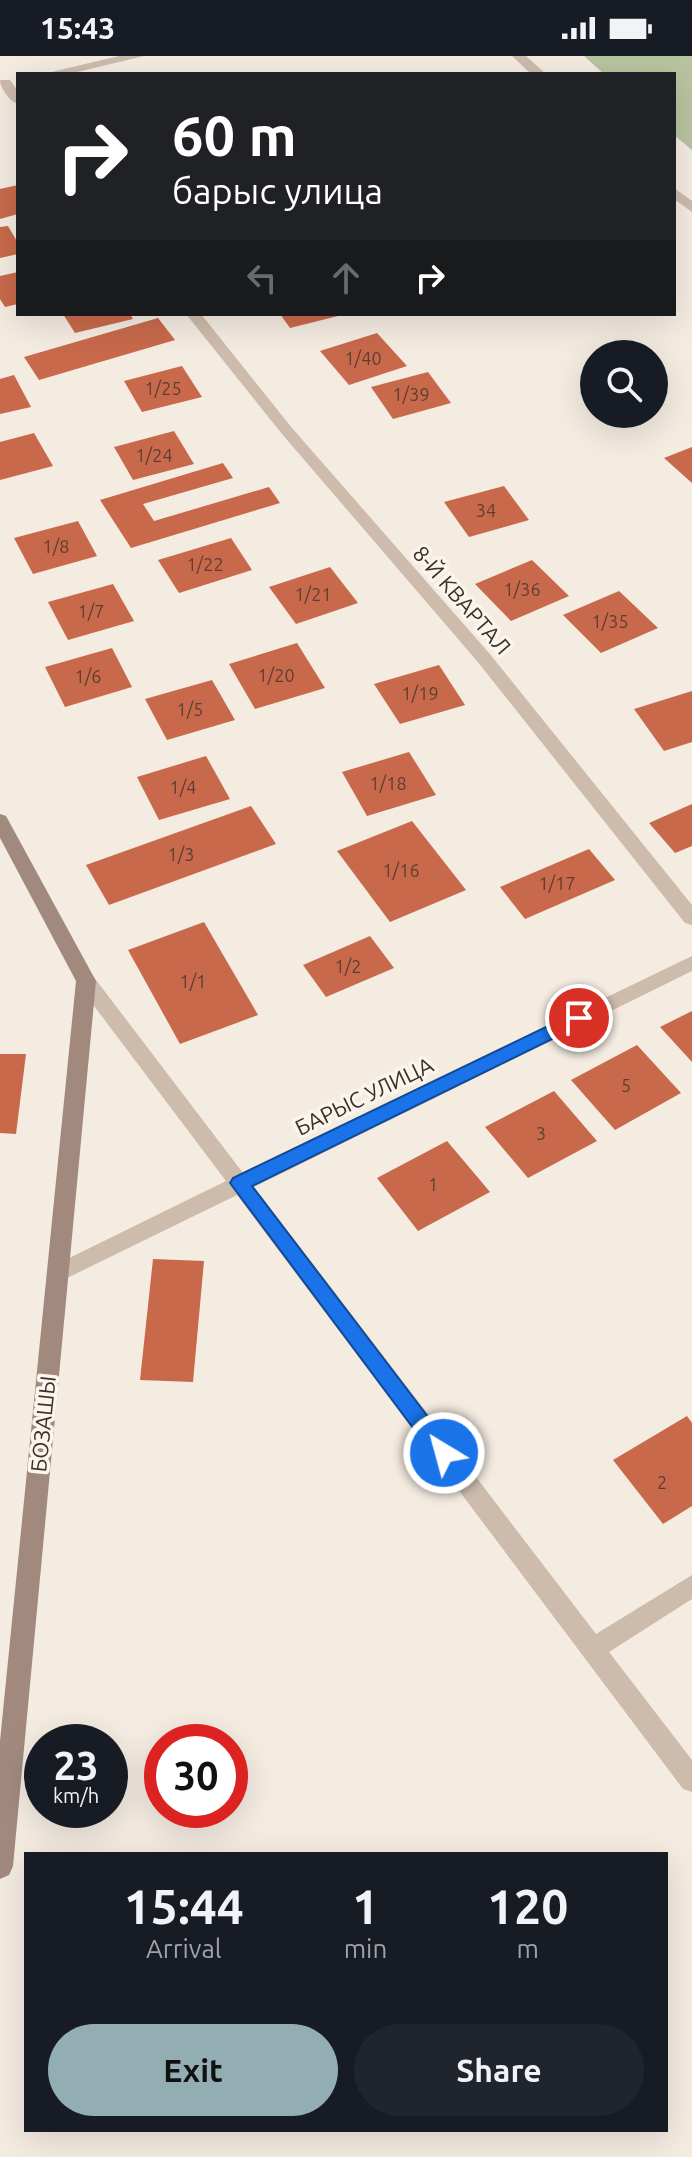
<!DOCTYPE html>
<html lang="en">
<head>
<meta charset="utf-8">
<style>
  body { margin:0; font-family:Ubuntu,sans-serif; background:#20242c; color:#f1f3f6; height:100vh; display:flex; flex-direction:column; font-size:30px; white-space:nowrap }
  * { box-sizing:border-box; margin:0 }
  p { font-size:26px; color:#9ea1a6 }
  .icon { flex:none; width:44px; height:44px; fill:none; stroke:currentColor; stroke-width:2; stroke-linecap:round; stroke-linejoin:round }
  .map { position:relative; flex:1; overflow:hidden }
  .sheet { position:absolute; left:24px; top:1796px; width:644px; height:280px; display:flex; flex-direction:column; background:#171b24; border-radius:0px; box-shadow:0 8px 32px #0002 }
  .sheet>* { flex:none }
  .top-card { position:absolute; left:16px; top:16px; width:660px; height:244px; border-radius:0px; box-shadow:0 8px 32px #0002; background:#202124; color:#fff; overflow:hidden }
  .fabs { position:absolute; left:580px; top:284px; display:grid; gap:16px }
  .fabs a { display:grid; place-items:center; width:88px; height:88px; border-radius:50%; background:#171b24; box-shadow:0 8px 32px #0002; font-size:40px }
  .speed { position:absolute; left:24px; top:1668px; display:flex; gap:16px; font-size:40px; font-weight:700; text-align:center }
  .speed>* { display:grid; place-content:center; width:104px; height:104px; border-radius:50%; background:#171b24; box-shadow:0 8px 32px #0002; line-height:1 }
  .speed small { font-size:20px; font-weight:400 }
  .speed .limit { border:12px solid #d22; background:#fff; color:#111 }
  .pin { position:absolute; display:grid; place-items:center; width:68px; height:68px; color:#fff; margin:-34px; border:4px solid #fff; border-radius:50%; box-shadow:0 2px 8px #0007 }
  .me { position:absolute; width:88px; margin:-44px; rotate:323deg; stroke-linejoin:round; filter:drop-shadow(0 0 6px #0008) }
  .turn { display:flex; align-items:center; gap:28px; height:168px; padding:0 24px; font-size:36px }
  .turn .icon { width:104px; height:104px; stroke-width:2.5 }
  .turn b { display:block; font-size:56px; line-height:68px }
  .lanes { display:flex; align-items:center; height:76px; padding:0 24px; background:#0003; justify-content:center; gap:40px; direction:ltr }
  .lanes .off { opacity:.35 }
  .eta { display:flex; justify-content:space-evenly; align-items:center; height:136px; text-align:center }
  .eta b { font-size:48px; font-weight:700; line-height:56px }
  .action { display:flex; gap:16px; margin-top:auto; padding:16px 24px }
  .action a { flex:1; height:92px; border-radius:48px; background:#92aeb2; color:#111; font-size:32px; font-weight:700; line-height:92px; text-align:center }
  .action a+a { background:#20242c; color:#f1f3f6 }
  .status { display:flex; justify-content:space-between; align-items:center; height:56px; padding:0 40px; background:#171b24; direction:ltr }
  .status svg { height:22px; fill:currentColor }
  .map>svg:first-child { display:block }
  .green { fill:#b8c4a0 }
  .building { fill:#c8694b }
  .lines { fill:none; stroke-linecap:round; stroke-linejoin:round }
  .street { fill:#cdbbac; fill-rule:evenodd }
  .secondary { fill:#a18a7d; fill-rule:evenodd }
  .route { fill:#1a73e8; stroke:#114b97; stroke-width:2 }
  .labels { text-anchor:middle; stroke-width:7; stroke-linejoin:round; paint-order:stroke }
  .number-label { font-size:18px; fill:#5e3e33 }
  .street-label { font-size:22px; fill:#3b302b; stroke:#fbf5ee }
</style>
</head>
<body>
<div class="status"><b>15:43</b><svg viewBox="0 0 49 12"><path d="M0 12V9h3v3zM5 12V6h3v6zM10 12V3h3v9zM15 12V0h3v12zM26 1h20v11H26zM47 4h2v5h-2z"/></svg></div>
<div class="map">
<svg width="692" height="2101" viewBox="0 0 692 2101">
  <rect width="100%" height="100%" fill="#f4ebe1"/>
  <polygon class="green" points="584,0 692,0 692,94 674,79 674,18 604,18"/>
  <g class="building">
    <polygon points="18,129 18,158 0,163 0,133"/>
    <polygon points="8,170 18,187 18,198 0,202 0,171"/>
    <polygon points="18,216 18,248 5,251 0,243 0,220"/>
    <polygon points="63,258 130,258 133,263 75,277"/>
    <polygon points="280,258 342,258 342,259 290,272"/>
    <polygon points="158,262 175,284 39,324 24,301"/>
    <polygon points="377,277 407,310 349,329 320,295"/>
    <polygon points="182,310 202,341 142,356 124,325"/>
    <polygon points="428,316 451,347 393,363 371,331"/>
    <polygon points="14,319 31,351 0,358 0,323"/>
    <polygon points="174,375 194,408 133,424 114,391"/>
    <polygon points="34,377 53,410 0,424 0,386"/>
    <polygon points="692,391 692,427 664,402"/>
    <polygon points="223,407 233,422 143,448 154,465 269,431 280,447 131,492 100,444"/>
    <polygon points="504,430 529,464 469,481 444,446"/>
    <polygon points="78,465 97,500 33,518 14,482"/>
    <polygon points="231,482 252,514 179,537 158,504"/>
    <polygon points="532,504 569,540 511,565 475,528"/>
    <polygon points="330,511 358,547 296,568 269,531"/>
    <polygon points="113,528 134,565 68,584 48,546"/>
    <polygon points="619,535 658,572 601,597 563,559"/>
    <polygon points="297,587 325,632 255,653 229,608"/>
    <polygon points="112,592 132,631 65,651 45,611"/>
    <polygon points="439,609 465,649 400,668 374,628"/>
    <polygon points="212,624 235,664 167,684 145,643"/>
    <polygon points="692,635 692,686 664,695 634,653"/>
    <polygon points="409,696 436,739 367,760 342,716"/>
    <polygon points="206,700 230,743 159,764 137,721"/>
    <polygon points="692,748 692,790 675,797 649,767"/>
    <polygon points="251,750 276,788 109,849 86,809"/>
    <polygon points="412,765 466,834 390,866 337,795"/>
    <polygon points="589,793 615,824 525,863 500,831"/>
    <polygon points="204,866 258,959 180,988 128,894"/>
    <polygon points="370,880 394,912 326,941 303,909"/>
    <polygon points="692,955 692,1006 660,971"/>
    <polygon points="637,989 681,1037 615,1074 571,1024"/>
    <polygon points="0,998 26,998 16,1078 0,1077"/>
    <polygon points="554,1035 597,1085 528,1122 485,1071"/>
    <polygon points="447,1085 490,1136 418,1175 377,1122"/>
    <polygon points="153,1203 204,1205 193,1326 140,1324"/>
    <polygon points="687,1360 692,1367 692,1450 663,1468 613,1404"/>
  </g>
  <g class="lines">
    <g class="street">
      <polygon points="119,0 144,0 69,18 43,18"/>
      <polygon points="512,0 526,0 546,18 531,18"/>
      <path d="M0 24H10L18 35V48C10 46 0 32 0 24Z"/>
      <polygon points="674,132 692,145 692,156 674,143"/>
      <polygon points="186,258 201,258 292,372 489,597 692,849 692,869 685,867 477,605 282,378"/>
      <polygon points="692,900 692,915 254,1131 596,1578 692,1519 692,1543 609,1596 692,1704 692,1736 683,1733 237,1139 65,1223 58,1226 51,1223 47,1217 51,1211 226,1125 79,930 76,925 79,920 93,920 243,1117"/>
    </g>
    <polygon class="secondary" points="0,758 6,760 96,925 13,1810 9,1819 0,1823 0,1685 76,925 0,782"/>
  </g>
  <polygon class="route" points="579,955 588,962 585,967 252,1130 451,1391 454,1397 451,1404 444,1406 437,1404 230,1127 233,1122"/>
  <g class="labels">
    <g class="number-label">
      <text x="363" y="309">1/40</text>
      <text x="163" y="339">1/25</text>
      <text x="411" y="345">1/39</text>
      <text x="154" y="406">1/24</text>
      <text x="486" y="461">34</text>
      <text x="56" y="497">1/8</text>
      <text x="205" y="515">1/22</text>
      <text x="522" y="540">1/36</text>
      <text x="313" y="545">1/21</text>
      <text x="91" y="562">1/7</text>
      <text x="610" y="572">1/35</text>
      <text x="276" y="626">1/20</text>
      <text x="88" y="627">1/6</text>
      <text x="420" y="644">1/19</text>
      <text x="190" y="660">1/5</text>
      <text x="388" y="734">1/18</text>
      <text x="183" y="738">1/4</text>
      <text x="181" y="805">1/3</text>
      <text x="401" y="821">1/16</text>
      <text x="557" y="834">1/17</text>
      <text x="348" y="917">1/2</text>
      <text x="193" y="932">1/1</text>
      <text x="626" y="1036">5</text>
      <text x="541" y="1084">3</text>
      <text x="433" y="1135">1</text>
      <text x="662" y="1433">2</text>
    </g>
    <g class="street-label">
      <text transform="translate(462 544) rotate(49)" y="8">8-Й КВАРТАЛ</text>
      <text transform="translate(364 1040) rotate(-26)" y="8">БАРЫС УЛИЦА</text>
      <text transform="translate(43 1368) rotate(-84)" y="8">БОЗАШЫ</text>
    </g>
  </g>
</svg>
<div class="fabs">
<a><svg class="icon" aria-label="search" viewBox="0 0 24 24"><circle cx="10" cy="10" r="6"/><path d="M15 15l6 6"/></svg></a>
</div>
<div class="speed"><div>23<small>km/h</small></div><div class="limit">30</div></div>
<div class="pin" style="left:579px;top:962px;background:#d93025"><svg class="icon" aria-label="arrive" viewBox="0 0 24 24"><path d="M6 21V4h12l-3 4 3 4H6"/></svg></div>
<svg class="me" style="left:444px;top:1397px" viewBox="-20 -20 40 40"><circle r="17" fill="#1a73e8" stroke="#fff" stroke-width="3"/><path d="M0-11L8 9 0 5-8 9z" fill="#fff"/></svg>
<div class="top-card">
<div class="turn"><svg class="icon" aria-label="right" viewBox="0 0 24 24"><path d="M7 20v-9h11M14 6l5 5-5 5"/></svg><div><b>60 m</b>барыс улица</div></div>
<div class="lanes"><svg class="icon off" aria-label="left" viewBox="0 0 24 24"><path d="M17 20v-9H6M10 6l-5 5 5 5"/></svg><svg class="icon off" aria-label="ahead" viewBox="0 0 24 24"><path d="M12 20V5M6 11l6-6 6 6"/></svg><svg class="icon" aria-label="right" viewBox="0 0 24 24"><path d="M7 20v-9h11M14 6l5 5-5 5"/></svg></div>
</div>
<section class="sheet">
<div class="eta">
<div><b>15:44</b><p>Arrival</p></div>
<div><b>1</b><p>min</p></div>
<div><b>120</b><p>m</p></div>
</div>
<div class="action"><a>Exit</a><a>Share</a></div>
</section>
</div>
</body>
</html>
